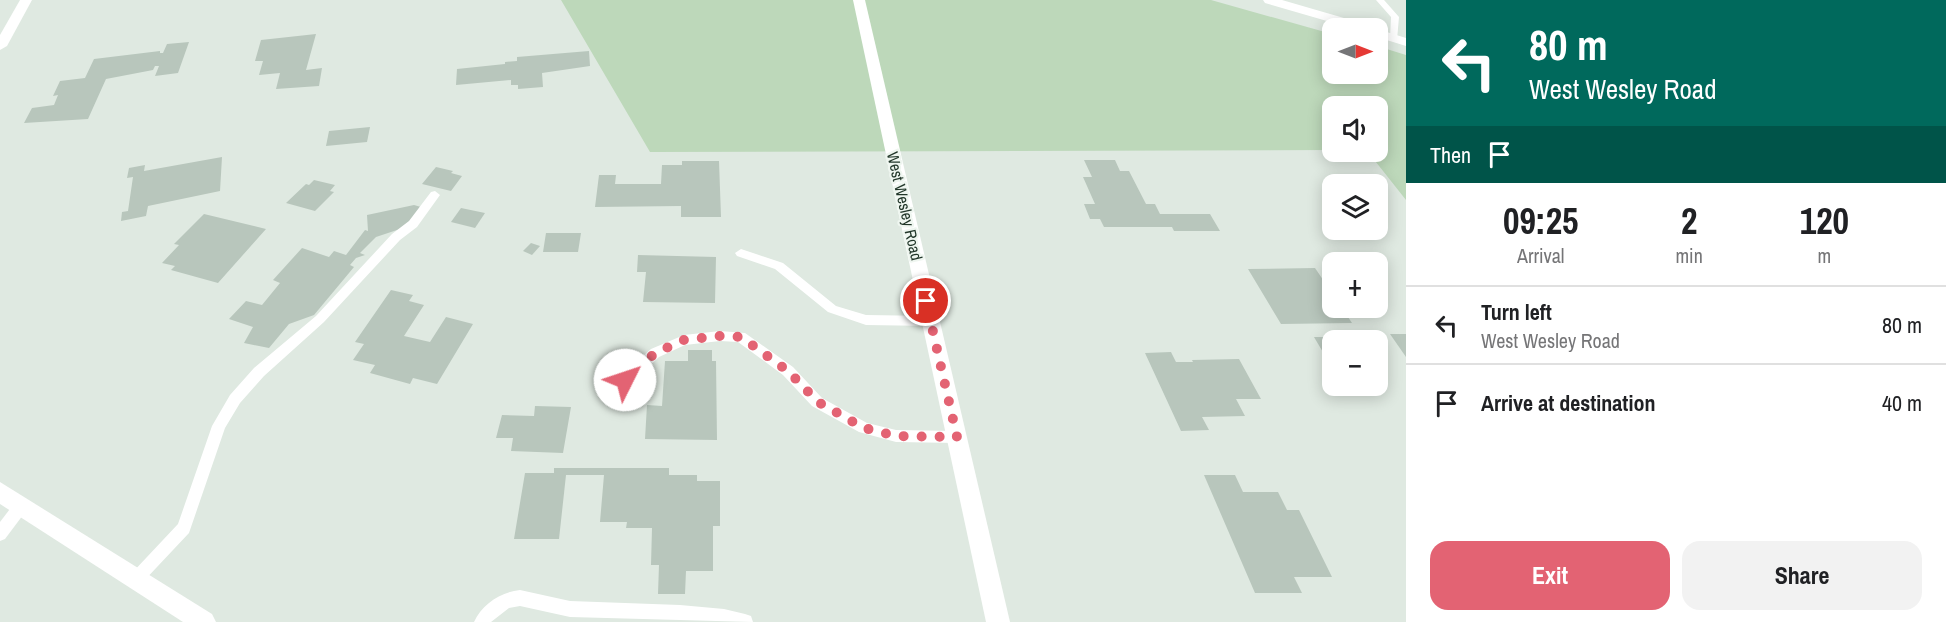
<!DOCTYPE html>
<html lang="en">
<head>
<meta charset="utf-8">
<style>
  body { margin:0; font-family:"Archivo Narrow",sans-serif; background:#f2f2f2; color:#202124; height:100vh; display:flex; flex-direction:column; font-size:22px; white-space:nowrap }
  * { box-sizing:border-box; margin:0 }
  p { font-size:20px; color:#757577 }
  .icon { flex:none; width:33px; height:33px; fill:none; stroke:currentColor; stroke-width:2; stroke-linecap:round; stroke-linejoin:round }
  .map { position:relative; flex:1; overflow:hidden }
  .side { display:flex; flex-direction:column; background:#fff; width:540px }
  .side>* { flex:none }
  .banner { background:#00695c; color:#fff; overflow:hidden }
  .needle { width:39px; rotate:90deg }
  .tools { position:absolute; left:1322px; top:18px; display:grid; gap:12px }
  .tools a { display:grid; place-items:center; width:66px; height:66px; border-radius:12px; background:#fff; box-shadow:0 3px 15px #0003; font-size:30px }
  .pin { position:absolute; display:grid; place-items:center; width:51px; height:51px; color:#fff; margin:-26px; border:3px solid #fff; border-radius:50%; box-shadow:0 2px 6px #0007 }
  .me { position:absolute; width:66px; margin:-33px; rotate:49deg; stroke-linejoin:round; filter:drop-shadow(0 0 4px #0008) }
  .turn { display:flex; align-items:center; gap:21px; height:126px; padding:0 24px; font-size:27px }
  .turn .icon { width:78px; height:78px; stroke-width:2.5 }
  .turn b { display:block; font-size:42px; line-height:51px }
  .then { display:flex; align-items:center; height:57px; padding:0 24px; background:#0003; gap:12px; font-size:22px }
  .eta { display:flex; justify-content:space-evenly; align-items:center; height:102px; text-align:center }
  .eta b { font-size:36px; font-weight:700; line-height:42px }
  .action { display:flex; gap:12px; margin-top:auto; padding:12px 24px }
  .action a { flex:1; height:69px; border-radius:18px; background:#e36373; color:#fff; font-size:24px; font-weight:700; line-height:69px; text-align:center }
  .action a+a { background:#f2f2f2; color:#202124 }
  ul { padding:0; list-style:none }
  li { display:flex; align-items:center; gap:18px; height:78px; padding:0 24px; border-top:2px solid #e0e0e0 }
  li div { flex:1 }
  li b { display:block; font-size:22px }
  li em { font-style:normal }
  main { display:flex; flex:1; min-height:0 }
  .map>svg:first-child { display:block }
  .green { fill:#bdd8ba }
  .building { fill:#b8c6bc }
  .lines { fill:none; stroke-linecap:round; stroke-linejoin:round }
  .lane { fill:#fff; fill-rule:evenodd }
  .street { fill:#fff; fill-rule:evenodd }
  .secondary { fill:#fff; fill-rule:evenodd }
  .route { stroke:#e36373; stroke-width:10; stroke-dasharray:0 18 }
  .labels { text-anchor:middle; stroke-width:4.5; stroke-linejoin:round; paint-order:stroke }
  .street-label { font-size:16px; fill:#22372a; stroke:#eff6f0 }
</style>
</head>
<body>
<main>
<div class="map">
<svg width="1406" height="622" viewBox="0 0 1406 622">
  <rect width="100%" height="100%" fill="#dfe9e1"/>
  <polygon class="green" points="561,0 1211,0 1332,34 1332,74 1377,74 1377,46 1406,55 1406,200 1368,152 1377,152 1377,106 1332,106 1332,150 650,152"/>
  <g class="building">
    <polygon points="316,34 306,70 322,68 319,86 276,89 280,73 259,75 263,61 255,61 261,40"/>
    <polygon points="189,42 178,73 155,76 159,66 155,66 153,70 106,79 88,119 24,123 32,108 54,105 58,95 53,96 60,81 85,78 94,59 160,51 160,53 163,53 167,44"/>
    <polygon points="589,51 590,66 542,73 543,87 518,89 518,85 511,85 511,80 456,85 457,69 505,64 505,62 517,61 517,57"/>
    <polygon points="370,127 367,142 326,146 329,131"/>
    <polygon points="222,157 220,191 148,206 146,216 121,221 122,212 128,211 133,177 127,178 129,168 145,165 144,171"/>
    <polygon points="1084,160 1115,160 1120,171 1129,171 1146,204 1155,204 1160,214 1210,214 1220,231 1174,231 1172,227 1104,227 1100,219 1090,219 1084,204 1095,204 1083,177 1092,177"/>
    <polygon points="682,161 719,161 721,217 681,217 681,206 595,207 599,175 616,175 615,184 661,184 662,165 682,165"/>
    <polygon points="436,167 453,171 451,173 462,176 451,191 422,184"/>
    <polygon points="314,180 335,185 330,191 334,192 315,211 286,203 306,184 309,185"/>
    <polygon points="414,205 421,207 406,227 376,237 360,253 365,255 356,258 350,265 354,267 314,315 289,324 269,348 244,343 253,327 229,319 246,301 262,305 280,283 273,280 302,248 329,257 334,251 346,255 365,230 368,231 367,215"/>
    <polygon points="461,208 485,213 475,228 451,222"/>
    <polygon points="204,214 266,229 218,283 171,270 175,266 162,263 179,245 174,244"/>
    <polygon points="546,233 581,233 578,252 543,252"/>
    <polygon points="531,243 540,246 532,255 523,251"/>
    <polygon points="638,255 716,257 715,303 643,302 646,272 637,272"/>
    <polygon points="1315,268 1332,293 1332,308 1342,308 1352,323 1281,324 1248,269"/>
    <polygon points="391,290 413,295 409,301 424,305 404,336 430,342 446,317 473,324 437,384 413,378 410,384 370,373 375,365 353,360 364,344 355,342"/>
    <polygon points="1390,334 1406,334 1406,357"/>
    <polygon points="1314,337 1354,337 1357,340 1332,340 1332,364 1330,364"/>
    <polygon points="688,350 712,350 712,361 716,361 717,440 645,439 647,405 662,406 665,361 688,361"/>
    <polygon points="1171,352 1176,362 1193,362 1192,360 1239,359 1261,399 1236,399 1245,416 1202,417 1209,430 1181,431 1145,353"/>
    <polygon points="535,406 571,407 563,453 511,451 513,438 496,438 502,415 534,416"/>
    <polygon points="554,468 669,468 669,475 697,475 697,481 720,481 720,526 713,526 713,571 686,571 685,594 658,594 659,565 651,565 652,528 626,528 627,522 600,522 604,475 566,475 559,539 514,539 525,473 554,473"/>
    <polygon points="1204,475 1235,475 1243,492 1278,492 1287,510 1299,510 1332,577 1294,577 1302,593 1255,593"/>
  </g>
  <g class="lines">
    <g class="lane">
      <polygon points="1376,0 1384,0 1399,17 1397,40 1390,38 1391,17"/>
      <polygon points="435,191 440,195 417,227 400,240 324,322 264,376 240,403 225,428 189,533 141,584 136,587 131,584 128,579 131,574 178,524 212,426 230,395 254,368 316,316 392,234 409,221 431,192"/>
      <polygon points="741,249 783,263 836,306 866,315 931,316 935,318 937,321 935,324 931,326 866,325 828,312 775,269 737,256 735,253"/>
      <polygon points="720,331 745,333 793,367 822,398 867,423 896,430 957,431 962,433 964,437 962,441 957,443 896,442 859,432 812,406 783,375 738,342 720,341 685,345 659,357 630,384 625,385 620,384 619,380 620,376 651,349 684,335"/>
      <polygon points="21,499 26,501 28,506 26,511 5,539 0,541 0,522 16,501"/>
      <path d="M520 590 570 601 680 605 724 609 745 614 751 616 753 622 570 617 520 606 509 608 491 622H474C482 604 501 592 520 590Z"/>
    </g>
    <g class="street">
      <polygon points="20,0 32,0 7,46 0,50 0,35"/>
      <polygon points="1263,0 1282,0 1368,25 1369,28 1351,28 1265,3"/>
      <polygon points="1377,29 1406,38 1406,46 1377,37"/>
      <polygon points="0,482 212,614 216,622 183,622 0,504"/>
    </g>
    <polygon class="secondary" points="853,0 865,0 1010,622 986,622"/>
  </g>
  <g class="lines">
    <polyline class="route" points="625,380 655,353 684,340 720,336 741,337 788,371 818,402 864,428 896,436 957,437 926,301"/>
  </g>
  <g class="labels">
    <g class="street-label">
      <text transform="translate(905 206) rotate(77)" y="6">West Wesley Road</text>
    </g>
  </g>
</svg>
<div class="tools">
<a><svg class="needle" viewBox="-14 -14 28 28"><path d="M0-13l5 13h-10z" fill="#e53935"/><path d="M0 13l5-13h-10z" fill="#757577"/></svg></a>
<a><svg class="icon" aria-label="sound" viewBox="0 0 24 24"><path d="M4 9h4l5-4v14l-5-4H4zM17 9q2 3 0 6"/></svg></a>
<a><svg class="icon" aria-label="layers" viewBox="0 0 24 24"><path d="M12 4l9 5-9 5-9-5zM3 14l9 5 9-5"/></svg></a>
<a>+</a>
<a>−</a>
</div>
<div class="pin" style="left:926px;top:301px;background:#d93025"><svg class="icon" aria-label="arrive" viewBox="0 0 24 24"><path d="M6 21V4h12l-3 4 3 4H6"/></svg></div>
<svg class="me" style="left:625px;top:380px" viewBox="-20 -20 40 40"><circle r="19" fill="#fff"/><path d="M0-13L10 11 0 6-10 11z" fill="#e36373"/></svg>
</div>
<section class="side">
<div class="banner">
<div class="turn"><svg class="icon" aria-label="left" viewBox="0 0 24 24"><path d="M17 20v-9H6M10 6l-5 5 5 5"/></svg><div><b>80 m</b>West Wesley Road</div></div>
<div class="then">Then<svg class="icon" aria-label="arrive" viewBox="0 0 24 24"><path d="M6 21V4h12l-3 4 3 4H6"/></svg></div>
</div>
<div class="eta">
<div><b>09:25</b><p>Arrival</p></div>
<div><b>2</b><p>min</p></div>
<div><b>120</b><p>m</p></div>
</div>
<ul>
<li><svg class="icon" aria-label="left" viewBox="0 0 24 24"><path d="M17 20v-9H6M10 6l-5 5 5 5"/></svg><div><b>Turn left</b><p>West Wesley Road</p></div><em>80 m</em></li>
<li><svg class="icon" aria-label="arrive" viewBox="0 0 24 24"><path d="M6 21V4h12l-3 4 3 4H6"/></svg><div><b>Arrive at destination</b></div><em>40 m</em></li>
</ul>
<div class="action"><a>Exit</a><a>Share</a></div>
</section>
</main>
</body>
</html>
